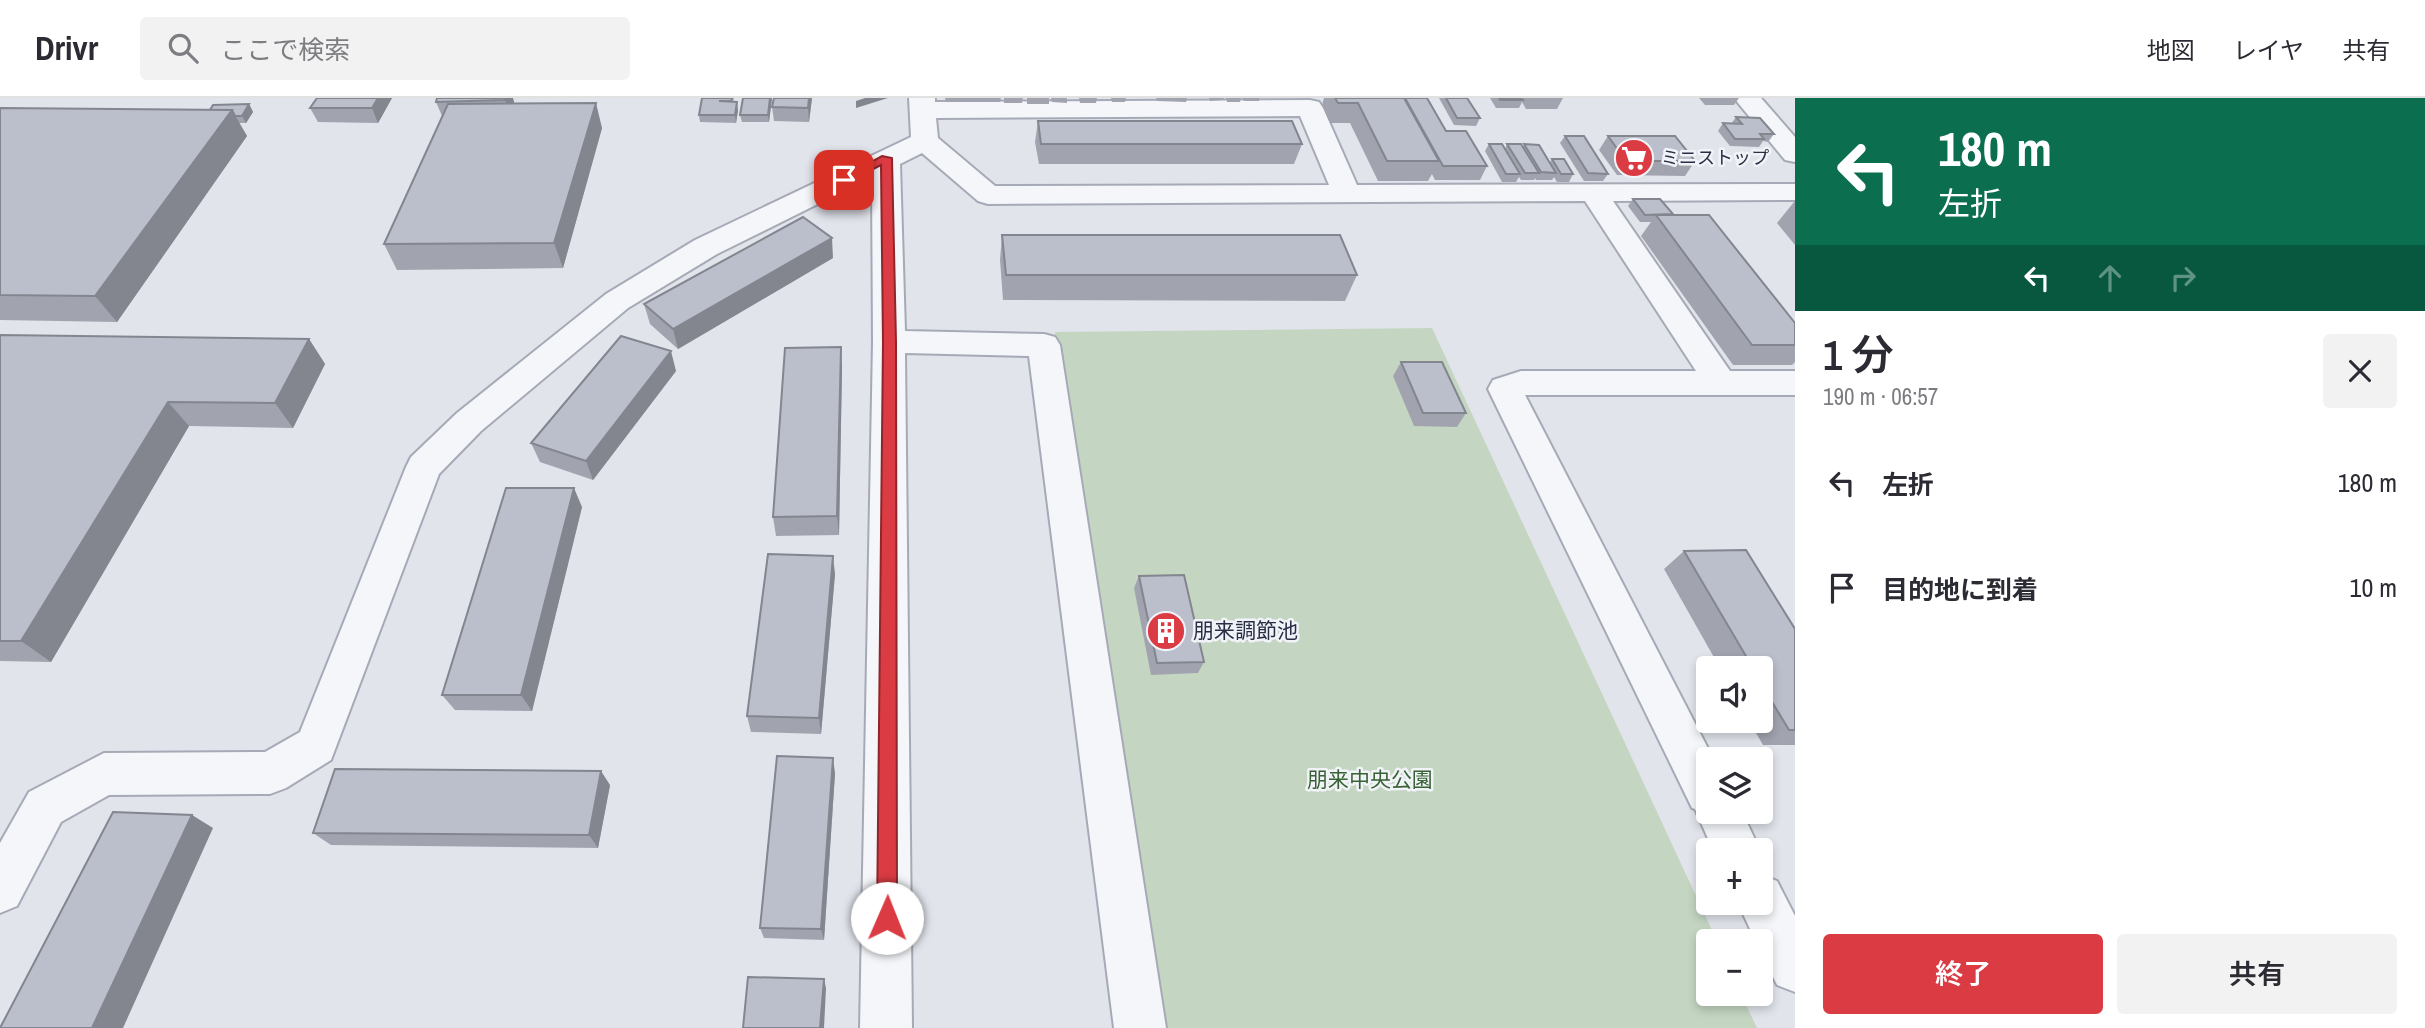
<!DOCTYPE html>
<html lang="ja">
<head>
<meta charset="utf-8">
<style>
  body { margin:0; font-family:"Archivo Narrow","Noto Sans JP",sans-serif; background:#f2f2f3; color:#2b2b33; height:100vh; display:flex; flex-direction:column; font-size:26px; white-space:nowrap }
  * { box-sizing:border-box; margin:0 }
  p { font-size:23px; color:#7c7c81 }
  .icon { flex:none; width:38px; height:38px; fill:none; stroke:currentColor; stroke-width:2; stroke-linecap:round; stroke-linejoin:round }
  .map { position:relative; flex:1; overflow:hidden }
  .panel { display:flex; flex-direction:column; background:#fff; width:630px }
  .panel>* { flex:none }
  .hud { background:#0b6e4f; color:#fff; overflow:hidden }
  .fabs { position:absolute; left:1696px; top:558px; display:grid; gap:14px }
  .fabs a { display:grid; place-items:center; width:77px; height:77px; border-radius:7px; background:#fff; box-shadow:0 4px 10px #0003; font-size:35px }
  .pin { position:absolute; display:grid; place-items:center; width:60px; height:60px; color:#fff; margin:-30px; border-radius:14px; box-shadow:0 4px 10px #0006 }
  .me { position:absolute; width:77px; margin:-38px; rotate:1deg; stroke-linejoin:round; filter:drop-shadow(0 0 5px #0008) }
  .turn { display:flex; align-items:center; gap:24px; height:147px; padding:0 28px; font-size:32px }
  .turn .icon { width:91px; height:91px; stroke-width:2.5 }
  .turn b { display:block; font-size:49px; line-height:60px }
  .lanes { display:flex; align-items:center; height:66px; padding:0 28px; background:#0003; justify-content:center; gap:35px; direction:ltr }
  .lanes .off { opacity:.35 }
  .round { display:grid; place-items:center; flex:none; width:74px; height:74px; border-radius:7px; background:#f2f2f3 }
  .summary { display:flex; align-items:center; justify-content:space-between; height:119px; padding:0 28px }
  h1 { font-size:42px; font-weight:600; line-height:52px }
  .cta { display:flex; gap:14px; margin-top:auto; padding:14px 28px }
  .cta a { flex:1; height:80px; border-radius:7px; background:#db3b42; color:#fff; font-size:28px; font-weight:600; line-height:80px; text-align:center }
  .cta a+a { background:#f2f2f3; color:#2b2b33 }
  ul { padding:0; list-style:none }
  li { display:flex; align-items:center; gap:21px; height:105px; padding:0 28px }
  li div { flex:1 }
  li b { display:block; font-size:26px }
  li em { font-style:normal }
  header { display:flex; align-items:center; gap:42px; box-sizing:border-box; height:98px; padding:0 35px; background:#fff; border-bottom:2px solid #e1e1e2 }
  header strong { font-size:33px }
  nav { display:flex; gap:38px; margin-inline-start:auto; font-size:24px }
  .search { width:490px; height:63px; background:#f2f2f3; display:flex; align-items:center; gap:18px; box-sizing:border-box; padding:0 24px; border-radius:7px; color:#7c7c81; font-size:26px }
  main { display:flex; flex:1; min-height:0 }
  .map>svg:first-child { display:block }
  .green { fill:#c4d6c2 }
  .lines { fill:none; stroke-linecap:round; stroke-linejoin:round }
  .minor-casing { stroke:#a6aab6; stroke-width:4 }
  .minor { fill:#f4f6f9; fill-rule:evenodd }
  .wall { fill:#a1a4af }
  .shaded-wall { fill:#83868f }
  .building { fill:#bbbfcc; stroke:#83868f; stroke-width:2 }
  .route { fill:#db3b42; stroke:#8e262b; stroke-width:2 }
  .labels { text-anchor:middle; stroke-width:5; stroke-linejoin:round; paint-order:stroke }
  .far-poi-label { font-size:18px; fill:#282f45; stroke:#f1f3f8; text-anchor:start }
  .poi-label { font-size:21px; fill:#282f45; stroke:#f1f3f8; text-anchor:start }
  .park-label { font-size:21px; fill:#376234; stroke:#f1f3f8 }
</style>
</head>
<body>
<header>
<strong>Drivr</strong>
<div class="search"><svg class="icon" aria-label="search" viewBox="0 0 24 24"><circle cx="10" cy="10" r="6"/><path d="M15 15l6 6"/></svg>ここで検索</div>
<nav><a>地図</a><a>レイヤ</a><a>共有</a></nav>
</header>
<main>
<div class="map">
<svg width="1795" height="930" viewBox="0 0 1795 930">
  <rect width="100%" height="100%" fill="#e1e4eb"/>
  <polygon class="green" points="1432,230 1717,843 1708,844 1708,896 1741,896 1757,930 1156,930 1055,234"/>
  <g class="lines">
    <g class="minor-casing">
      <g id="minor">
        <path d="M909 0H935V4L1310 2 1319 4 1323 10 1357 87 1795 86V102L1613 103 1730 273H1795V297H1525L1714 662H1708V714H1742L1760 752H1713L1695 711 1692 710 1488 291 1493 282 1521 273H1696L1585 103 988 106 978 103 922 55 900 66 905 233 1044 236 1055 239 1060 247 1166 930H1114L1029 258 905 255 912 930H860L873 244 872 79 717 156 628 210 481 333 439 376 331 662 286 690 270 696 109 697 61 724 17 808 0 815V745L29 694 104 655 265 654 300 634 406 369 411 359 457 315 606 196 695 142 911 39ZM1300 18 1329 87 995 88 938 40 936 20Z"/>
        <polygon points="1734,0 1761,0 1795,39 1795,64 1785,62"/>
        <polygon points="1760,776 1777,783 1795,818 1795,894 1777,887 1760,852 1760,844 1756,844 1738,805 1760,805"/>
      </g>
    </g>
    <use href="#minor" class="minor"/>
  </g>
  <g class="wall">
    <polygon points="317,0 392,0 378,25 318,24 310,10"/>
    <polygon points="437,0 513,0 514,5 602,30 563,170 397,172 384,146 442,18 436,4"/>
    <polygon points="702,0 734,0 733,4 738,12 736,25 700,24 699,17"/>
    <polygon points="743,0 772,0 769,24 742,24 740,17"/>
    <polygon points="774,0 812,0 809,24 774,23 772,9"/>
    <polygon points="945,0 1001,0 1000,4 946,4"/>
    <polygon points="1004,0 1023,0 1022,5 1004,5"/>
    <rect x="1027" y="0" width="22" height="6"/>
    <polygon points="1051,0 1067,0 1067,5 1052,4"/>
    <polygon points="1079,0 1097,0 1096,5 1080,5"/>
    <polygon points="1111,0 1126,0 1125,4 1112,4"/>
    <polygon points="1156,0 1187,0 1186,4 1157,3"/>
    <polygon points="1209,0 1224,0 1223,2 1210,3"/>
    <polygon points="1226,0 1241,0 1240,4 1227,4"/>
    <polygon points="1242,0 1260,0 1259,3 1244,3"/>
    <polygon points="1324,0 1427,0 1446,33 1487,68 1480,82 1435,82 1432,76 1428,83 1378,83 1350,25 1330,25 1322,7"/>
    <polygon points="1439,0 1467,0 1480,20 1476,28 1454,27"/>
    <polygon points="1490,0 1563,0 1557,11 1526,11 1522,4 1519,10 1496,10"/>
    <polygon points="1699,0 1739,0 1734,7 1705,7"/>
    <polygon points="249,6 253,14 246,25 239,25 247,38 117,224 0,222 0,10 210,12"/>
    <polygon points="1736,19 1774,36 1768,44 1763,43 1759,49 1730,48 1718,33 1723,25 1731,26"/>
    <polygon points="1038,23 1302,46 1294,66 1039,66 1035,44"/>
    <polygon points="1565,38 1608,76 1603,83 1584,83 1560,45"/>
    <polygon points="1608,38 1695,63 1685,78 1617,77 1599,52"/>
    <polygon points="1489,46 1505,51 1507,46 1523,49 1524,46 1550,64 1552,61 1573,76 1569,84 1557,84 1554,79 1552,82 1536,82 1535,80 1534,82 1521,82 1519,79 1516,84 1502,84 1485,53"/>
    <polygon points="1633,101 1673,116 1795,225 1795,264 1792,267 1733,267 1641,138 1651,124 1640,124 1628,108"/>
    <polygon points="1794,104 1795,104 1795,147 1777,125"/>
    <polygon points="1002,137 1357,177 1345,203 1003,202 1000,162"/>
    <polygon points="833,160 678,251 650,226 644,206"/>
    <polygon points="0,237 309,241 325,266 293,330 189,328 51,564 0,563"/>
    <polygon points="1401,264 1466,315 1457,329 1414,328 1393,278"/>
    <polygon points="842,269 839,437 776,438 773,419"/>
    <polygon points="676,273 593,382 540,364 531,345"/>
    <polygon points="582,409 532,613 455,612 442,597"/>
    <polygon points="1684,453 1795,531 1795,647 1763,647 1749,623 1760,623 1760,570 1720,570 1664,471"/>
    <polygon points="835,476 821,636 751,634 747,618"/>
    <polygon points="1139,478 1204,564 1198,575 1151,577 1134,490"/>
    <polygon points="835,675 824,842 764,840 760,830"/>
    <polygon points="610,687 598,750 331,747 313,735"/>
  </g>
  <g class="shaded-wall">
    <polygon points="378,0 392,0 378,25 372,10"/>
    <polygon points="506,0 513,0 514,4 510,16 505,2"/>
    <polygon points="770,0 772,0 769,24 768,17"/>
    <polygon points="809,0 812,0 809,24 808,10"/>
    <polygon points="865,0 888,0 856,10 856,3"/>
    <polygon points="737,4 738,12 736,25 735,17"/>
    <polygon points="596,5 602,30 563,170 554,145"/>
    <polygon points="249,6 253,14 246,25 242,18"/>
    <polygon points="232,12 247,38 117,224 95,198"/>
    <polygon points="832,140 833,160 678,251 673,231"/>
    <polygon points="309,241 325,266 293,330 275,305"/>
    <polygon points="841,249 842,269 839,437 837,418"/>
    <polygon points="671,253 676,273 593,382 586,363"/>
    <polygon points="168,304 189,328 51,564 21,543"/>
    <polygon points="574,390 582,409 532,613 521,597"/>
    <polygon points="833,458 835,476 821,636 819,620"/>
    <polygon points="833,660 835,675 824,842 821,831"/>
    <polygon points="601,673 610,687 598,750 589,737"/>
    <polygon points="192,717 213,730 123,930 92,930"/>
    <polygon points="824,881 826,890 824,930 820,930"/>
  </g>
  <g class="building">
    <polygon points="317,0 378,0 372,10 310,10"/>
    <polygon points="437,0 506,0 505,2 436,4"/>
    <polygon points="702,0 732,0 731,3 719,3 737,4 735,17 699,17"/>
    <polygon points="743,0 770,0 768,17 740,17"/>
    <polygon points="774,0 809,0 808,10 772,9"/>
    <polygon points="1335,0 1404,0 1439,63 1387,63 1358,5 1338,5"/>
    <polygon points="1405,0 1427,0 1446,33 1466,33 1487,68 1443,68"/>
    <polygon points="1446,0 1467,0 1480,20 1457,20"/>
    <polygon points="1499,0 1521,0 1523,2 1500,2"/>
    <polygon points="596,5 554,145 384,146 448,6"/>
    <polygon points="249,6 242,18 235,18 232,12 210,12 213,7"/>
    <polygon points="0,10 232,12 95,198 0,197"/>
    <polygon points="1736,19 1760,20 1774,36 1760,36 1764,41 1735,41 1723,25 1742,26"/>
    <polygon points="1038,23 1292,23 1302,46 1041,46"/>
    <polygon points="1565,38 1584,38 1608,76 1588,75"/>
    <polygon points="1608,38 1675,38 1695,63 1626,63"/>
    <polygon points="1489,46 1502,46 1520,76 1506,76"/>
    <polygon points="1507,46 1521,46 1539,75 1525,75"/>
    <polygon points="1524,46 1539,47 1556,75 1541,74"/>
    <polygon points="1552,61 1564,61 1573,76 1561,76"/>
    <polygon points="1633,101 1660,101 1673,116 1645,117"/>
    <polygon points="1656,117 1709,117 1795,225 1795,247 1752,247"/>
    <polygon points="803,119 832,140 673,231 644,206"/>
    <polygon points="1002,137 1340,137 1357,177 1006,177"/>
    <polygon points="0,237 309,241 275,305 168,304 21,543 0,543"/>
    <polygon points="621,238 671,253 586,363 531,345"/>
    <polygon points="841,249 837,418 773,419 785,250"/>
    <polygon points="1401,264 1442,264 1466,315 1423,315"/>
    <polygon points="506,390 574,390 521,597 442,597"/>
    <polygon points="1746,452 1795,531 1795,632 1789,632 1760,584 1760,570 1753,570 1684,453"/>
    <polygon points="768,456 833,458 819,620 747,618"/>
    <polygon points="1184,477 1204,564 1157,565 1139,478"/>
    <polygon points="777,658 833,660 821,831 760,830"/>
    <polygon points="335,671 601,673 589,737 313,735"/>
    <polygon points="113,714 192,717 92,930 0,930"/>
    <polygon points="748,879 824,881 820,930 743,930"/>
  </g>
  <polygon class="route" points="882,58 892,60 896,244 897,820 894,827 887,830 880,827 877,820 883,244 881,67 848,84 838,82"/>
  <defs>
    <g id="supermarket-disc" transform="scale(2.0125)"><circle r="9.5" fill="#db3b42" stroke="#f1f3f8"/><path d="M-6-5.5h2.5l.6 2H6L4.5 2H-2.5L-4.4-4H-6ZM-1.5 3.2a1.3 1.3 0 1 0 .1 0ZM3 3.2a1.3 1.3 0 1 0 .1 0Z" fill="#fff"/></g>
    <g id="building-disc" transform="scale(2.0125)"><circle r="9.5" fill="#db3b42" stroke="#f1f3f8"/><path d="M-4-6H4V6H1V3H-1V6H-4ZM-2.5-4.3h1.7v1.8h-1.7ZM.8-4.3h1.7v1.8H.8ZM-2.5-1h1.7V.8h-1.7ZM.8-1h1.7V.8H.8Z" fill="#fff"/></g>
  </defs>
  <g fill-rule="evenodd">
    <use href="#supermarket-disc" x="1634" y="60"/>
    <use href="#building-disc" x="1166" y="533"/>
  </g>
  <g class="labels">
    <g class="far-poi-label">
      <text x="1661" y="66">ミニストップ</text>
    </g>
    <g class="poi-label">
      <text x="1193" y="540">朋来調節池</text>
    </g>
    <g class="park-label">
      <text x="1370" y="689">朋来中央公園</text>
    </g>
  </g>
</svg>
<div class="fabs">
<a><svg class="icon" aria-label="sound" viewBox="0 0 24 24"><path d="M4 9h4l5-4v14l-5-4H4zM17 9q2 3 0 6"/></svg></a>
<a><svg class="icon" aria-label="layers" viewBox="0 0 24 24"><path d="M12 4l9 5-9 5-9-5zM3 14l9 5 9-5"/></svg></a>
<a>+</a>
<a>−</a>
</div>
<div class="pin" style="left:844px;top:82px;background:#d93025"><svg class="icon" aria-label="arrive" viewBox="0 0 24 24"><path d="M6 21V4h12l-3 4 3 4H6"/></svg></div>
<svg class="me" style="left:887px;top:820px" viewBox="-20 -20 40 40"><circle r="19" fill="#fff"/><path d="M0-13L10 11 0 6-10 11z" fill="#db3b42"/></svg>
</div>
<section class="panel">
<div class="hud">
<div class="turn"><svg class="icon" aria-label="left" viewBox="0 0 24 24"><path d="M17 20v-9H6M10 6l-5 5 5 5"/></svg><div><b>180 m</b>左折</div></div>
<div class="lanes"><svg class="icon" aria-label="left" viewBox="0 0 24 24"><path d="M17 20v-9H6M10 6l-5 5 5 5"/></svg><svg class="icon off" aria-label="ahead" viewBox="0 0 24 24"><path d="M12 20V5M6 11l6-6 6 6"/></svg><svg class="icon off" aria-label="right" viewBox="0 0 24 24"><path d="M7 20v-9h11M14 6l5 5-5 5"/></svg></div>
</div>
<div class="summary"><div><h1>1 分</h1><p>190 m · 06:57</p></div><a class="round"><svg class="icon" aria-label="close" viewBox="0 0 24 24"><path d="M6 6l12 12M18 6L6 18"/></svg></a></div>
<ul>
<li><svg class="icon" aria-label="left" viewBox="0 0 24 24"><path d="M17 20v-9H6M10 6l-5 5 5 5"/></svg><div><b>左折</b></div><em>180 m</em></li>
<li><svg class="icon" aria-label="arrive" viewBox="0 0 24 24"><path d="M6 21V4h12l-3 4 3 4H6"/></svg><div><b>目的地に到着</b></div><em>10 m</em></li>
</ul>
<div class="cta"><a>終了</a><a>共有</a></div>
</section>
</main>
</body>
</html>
